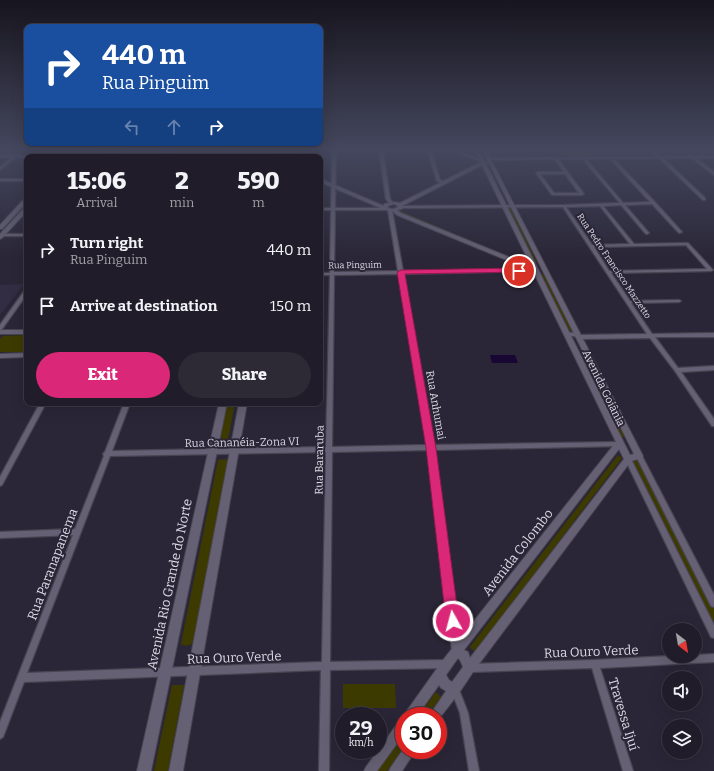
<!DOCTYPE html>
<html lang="en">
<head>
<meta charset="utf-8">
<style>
  body { margin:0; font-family:Bitter,serif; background:#2d2935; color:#f1f3f6; height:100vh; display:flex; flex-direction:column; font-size:15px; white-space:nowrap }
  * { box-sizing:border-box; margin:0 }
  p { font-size:13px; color:#a2a1a8 }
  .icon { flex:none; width:22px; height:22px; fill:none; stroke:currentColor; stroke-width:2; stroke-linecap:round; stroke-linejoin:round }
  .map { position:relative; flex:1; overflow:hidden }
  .sheet { position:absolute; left:24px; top:154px; width:299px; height:252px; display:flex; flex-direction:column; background:#201c29; border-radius:8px; box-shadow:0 4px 16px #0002,0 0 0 1px #3d3a46 }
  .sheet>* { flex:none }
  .top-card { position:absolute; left:24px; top:24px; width:299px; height:122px; border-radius:8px; box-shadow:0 4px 16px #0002,0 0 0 1px #3d3a46; background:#1a4fa0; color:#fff; overflow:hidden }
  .needle { width:26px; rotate:149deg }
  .tools { position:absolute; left:662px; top:623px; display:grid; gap:8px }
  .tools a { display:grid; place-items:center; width:40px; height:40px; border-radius:50%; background:#201c29; box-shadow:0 4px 16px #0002,0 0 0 1px #3d3a46; font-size:20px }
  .speed { position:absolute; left:335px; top:707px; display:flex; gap:8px; font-size:20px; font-weight:700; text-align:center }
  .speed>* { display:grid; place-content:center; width:52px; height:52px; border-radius:50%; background:#201c29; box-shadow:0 4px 16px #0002,0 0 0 1px #3d3a46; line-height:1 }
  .speed small { font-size:10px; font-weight:400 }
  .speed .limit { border:6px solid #d22; background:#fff; color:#111 }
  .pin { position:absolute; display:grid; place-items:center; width:34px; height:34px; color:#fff; margin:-17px; border:2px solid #fff; border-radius:50%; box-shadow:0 1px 4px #0007 }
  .me { position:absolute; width:44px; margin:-22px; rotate:353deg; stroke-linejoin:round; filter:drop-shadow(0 0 3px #0008) }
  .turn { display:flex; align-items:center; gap:14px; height:84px; padding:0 12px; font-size:18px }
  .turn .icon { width:52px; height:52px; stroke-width:2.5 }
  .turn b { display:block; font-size:28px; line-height:34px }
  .lanes { display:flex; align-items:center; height:38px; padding:0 12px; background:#0003; justify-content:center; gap:20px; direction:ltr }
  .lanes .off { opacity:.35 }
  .eta { display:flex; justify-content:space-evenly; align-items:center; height:68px; text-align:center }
  .eta b { font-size:24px; font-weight:800; line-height:28px }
  .primary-button { display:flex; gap:8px; margin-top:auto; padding:8px 12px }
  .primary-button a { flex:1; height:46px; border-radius:24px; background:#db2777; color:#fff; font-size:16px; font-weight:800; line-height:46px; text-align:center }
  .primary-button a+a { background:#2d2935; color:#f1f3f6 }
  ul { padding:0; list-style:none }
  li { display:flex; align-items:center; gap:12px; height:56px; padding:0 12px }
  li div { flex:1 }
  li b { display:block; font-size:15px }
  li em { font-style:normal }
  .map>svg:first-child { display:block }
  .built { fill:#332d44 }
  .green { fill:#3d3a00 }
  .forest { fill:#54510f }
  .water { fill:#180633 }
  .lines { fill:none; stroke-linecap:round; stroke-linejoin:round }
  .minor-casing { stroke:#474451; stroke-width:2.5 }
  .tertiary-casing { stroke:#474451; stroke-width:2 }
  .secondary-casing { stroke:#474451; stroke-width:2 }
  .minor { fill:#656073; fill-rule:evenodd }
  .tertiary { fill:#656073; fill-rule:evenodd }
  .secondary { fill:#656073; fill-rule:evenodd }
  .route { fill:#db2777; stroke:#8e194d }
  .labels { text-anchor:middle; stroke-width:4; stroke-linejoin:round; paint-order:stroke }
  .far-street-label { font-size:9px; fill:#dcd9e4; stroke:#2a2637 }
  .street-label { font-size:11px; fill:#dcd9e4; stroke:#2a2637 }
  .near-street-label { font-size:13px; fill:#dcd9e4; stroke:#2a2637 }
</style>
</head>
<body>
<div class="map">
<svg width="714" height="771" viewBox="0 0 714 771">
  <rect width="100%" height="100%" fill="#2a2637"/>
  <g class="built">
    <polygon points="28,150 108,150 99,157 53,157 25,153"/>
    <polygon points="122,150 160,150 153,157 115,157"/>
    <polygon points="24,284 0,315 0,285"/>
  </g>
  <g class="green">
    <polygon points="509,207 511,208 537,263 534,263 507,208"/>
    <polygon points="397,210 399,210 525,264 523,264"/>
    <polygon points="539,273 543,274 572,330 571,331 567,330"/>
    <polygon points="27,335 27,352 0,352 0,339 3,336"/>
    <polygon points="595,379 598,381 625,437 620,437 592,380"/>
    <polygon points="226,403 235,403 228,440 220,441 218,440"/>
    <polygon points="618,455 622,458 475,652 470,647"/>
    <path d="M225 459 228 460 193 643C189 646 185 647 181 644L218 460Z"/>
    <polygon points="636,460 640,462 714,609 714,627 632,462"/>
    <polygon points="343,684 395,684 396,708 343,708"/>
    <polygon points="172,685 184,685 168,771 154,771"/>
    <polygon points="436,692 441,697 427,716 418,716"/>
    <polygon points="404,735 404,748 387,771 377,771"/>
  </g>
  <polygon class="forest" points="559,150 624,150 625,151 593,151 595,157 568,157 559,153"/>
  <polygon class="water" points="490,355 515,355 518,363 492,363"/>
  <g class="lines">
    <g class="minor-casing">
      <g id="minor">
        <polygon points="21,150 24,150 0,170 0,167"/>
        <polygon points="227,150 230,150 227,157 223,157"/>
        <path d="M332 150H336L335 208H387L389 209 387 210H335L334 272 398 271 388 210 390 209 392 210 403 271 534 269 536 270 534 271 403 274 434 445 619 442H621L622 444 621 446 434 450 460 650 459 653 456 654 453 653 452 650 428 450 332 452 330 662 447 660 450 661 451 664 450 667 447 668 330 670 329 771H319L321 670 24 682 3 737 0 739V722L73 535 0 538V532L75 529 104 456 103 454 105 452 124 403H130L112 451 326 447 330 275H320V273H330L331 210H320V208H331ZM399 274 427 445 332 447 334 275ZM326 452 322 662 27 673 110 456Z"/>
        <polygon points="379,150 383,150 390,199 393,203 391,204 390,204 386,199"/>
        <polygon points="427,150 431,150 440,180 445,182 445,184 443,184 437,181"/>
        <polygon points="449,150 453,150 483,160 480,161"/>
        <path d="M650 150H653L661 157 690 156 683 150H685L694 156H714V158H696L714 172V175L692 158H663L705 198V200H703L659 158 558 159 584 194 582 195H552L536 173 538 172H564L555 159 489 160 487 159 489 158 657 157ZM540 174H565L579 193H554Z"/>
        <polygon points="709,150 712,150 714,151 714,153"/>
        <path d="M585 160H587L623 203 650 202 612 161 615 160 655 202 682 232 679 233 652 204 625 205 648 232 649 233 647 234H646L621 205 603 206 634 244 688 243 713 270 711 271 611 273 630 301 679 300 681 301 679 302 631 303 652 334 714 333V337H655L678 368 714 366V370L681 372 714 419V426H712L675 371 650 338 579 339 574 336H571L570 338H566V337L568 333C573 332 576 333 580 335L647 334 563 207 400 208 398 207 400 206 564 205 620 203 585 162ZM600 206 630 244 592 245 566 207ZM686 245 707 269 609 271 594 247Z"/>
        <rect x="0" y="179" width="27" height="2"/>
        <rect x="0" y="234" width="27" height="2"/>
        <polygon points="25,290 27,290 27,294 2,329 0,330 0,325"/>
        <polygon points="40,403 46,403 2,485 0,486 0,477"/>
        <polygon points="637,454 641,454 714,595 714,607 711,606 636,456"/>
        <polygon points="626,457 630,457 714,625 714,638 711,637 625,459"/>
        <polygon points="714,654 714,662 600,668 633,771 623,771 592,668 471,672 468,671 467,668 468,665 471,664 595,660 670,656 695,656 695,655"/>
        <polygon points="455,686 458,687 468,713 479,771 469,771 460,713 451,690 452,687"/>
      </g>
    </g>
    <g class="tertiary-casing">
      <g id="tertiary">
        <polygon points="109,150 113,150 105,157 101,157"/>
        <polygon points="116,150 120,150 112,157 108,157"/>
        <polygon points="164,150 168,150 161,157 157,157"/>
        <polygon points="171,150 175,150 168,157 164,157"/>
        <polygon points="310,150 315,150 299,156 296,155"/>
        <path d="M475 150H479L485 162H488L482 150H486L643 456 642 458 631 461 473 672 459 693 438 720V716H429L446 691 441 688 439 685 417 716H404L406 712 443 660 616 442 533 271 397 215 392 211 385 210 320 182V179H321L384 206V204L394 202 400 203 481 162ZM489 163 634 454 630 455 486 164ZM482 165 531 266 401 213 397 210 402 209V206ZM394 204 398 206V207L393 209 388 208V206ZM619 449 624 459 470 658 468 652 464 650ZM458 658 460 660 463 667 452 682 449 680 446 675Z"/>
        <polygon points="0,155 29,156 31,157 27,157 27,158 0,157"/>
        <polygon points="25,198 27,198 27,202 2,229 0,229 0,225"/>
        <polygon points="25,207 27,207 27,211 2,238 0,239 0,234"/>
        <rect x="0" y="330" width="27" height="4"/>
        <polygon points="27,353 27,357 0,358 0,354"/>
        <polygon points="404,718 404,734 377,771 364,771 366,767 400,720"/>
        <polygon points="404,748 404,750 416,750 402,771 389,771 391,767"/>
      </g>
    </g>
    <g class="secondary-casing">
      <g id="secondary">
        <polygon points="277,151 292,152 304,157 282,153 260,157 265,154"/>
        <polygon points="219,403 227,403 151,771 137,771"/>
        <polygon points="239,403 247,403 183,771 169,771"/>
      </g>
    </g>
    <use href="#minor" class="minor"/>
    <use href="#tertiary" class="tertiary"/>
    <use href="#secondary" class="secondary"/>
  </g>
  <linearGradient id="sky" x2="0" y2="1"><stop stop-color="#17151e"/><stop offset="0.58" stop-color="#44475e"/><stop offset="1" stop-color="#44475e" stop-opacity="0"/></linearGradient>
  <rect width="714" height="258" fill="url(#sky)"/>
  <polygon class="route" points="519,268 522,269 522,272 405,274 436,448 459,621 457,625 453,627 448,625 446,621 426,448 397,272 401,270"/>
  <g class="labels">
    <g class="far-street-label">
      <text transform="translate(355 265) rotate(-1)" y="3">Rua Pinguim</text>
      <text transform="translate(614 266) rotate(56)" y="3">Rua Pedro Francisco Mazzetto</text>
    </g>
    <g class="street-label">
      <text transform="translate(604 388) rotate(64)" y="4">Avenida Goiânia</text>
      <text transform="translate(436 405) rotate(80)" y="4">Rua Anhumai</text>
      <text transform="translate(242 442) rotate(-1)" y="4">Rua Cananéia-Zona VI</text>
      <text transform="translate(319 460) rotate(-89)" y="4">Rua Bararuba</text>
    </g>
    <g class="near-street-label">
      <text transform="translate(517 552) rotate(-52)" y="5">Avenida Colombo</text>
      <text transform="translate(52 564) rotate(-69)" y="5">Rua Paranapanema</text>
      <text transform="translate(169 584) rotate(-78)" y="5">Avenida Rio Grande do Norte</text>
      <text transform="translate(591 651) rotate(-2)" y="5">Rua Ouro Verde</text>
      <text transform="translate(234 657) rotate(-2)" y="5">Rua Ouro Verde</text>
      <text transform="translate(624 714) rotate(73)" y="5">Travessa Ijuí</text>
    </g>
  </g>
</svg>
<div class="tools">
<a><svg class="needle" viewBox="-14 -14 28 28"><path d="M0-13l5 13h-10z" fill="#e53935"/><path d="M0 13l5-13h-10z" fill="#a2a1a8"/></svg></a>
<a><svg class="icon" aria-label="sound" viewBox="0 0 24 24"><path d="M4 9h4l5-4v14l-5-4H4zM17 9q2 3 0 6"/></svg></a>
<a><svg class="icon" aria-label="layers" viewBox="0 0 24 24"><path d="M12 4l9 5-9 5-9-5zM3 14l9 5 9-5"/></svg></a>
</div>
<div class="speed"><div>29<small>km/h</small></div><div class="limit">30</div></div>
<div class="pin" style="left:519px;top:271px;background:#d93025"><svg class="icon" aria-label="arrive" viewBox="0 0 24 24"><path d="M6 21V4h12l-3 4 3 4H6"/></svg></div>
<svg class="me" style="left:453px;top:621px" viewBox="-20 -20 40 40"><circle r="17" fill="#db2777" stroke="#fff" stroke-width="3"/><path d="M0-11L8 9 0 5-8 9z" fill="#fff"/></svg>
<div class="top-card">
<div class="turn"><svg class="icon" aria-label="right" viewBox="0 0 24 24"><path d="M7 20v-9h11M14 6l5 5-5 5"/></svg><div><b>440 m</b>Rua Pinguim</div></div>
<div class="lanes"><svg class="icon off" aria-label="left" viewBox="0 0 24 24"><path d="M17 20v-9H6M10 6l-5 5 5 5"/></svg><svg class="icon off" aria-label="ahead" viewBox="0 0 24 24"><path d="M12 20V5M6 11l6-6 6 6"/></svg><svg class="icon" aria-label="right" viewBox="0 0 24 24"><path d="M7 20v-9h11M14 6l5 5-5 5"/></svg></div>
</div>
<section class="sheet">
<div class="eta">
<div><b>15:06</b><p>Arrival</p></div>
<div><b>2</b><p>min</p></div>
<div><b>590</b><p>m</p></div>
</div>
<ul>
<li><svg class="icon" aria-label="right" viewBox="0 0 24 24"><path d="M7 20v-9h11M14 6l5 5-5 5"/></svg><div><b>Turn right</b><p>Rua Pinguim</p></div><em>440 m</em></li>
<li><svg class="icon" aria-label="arrive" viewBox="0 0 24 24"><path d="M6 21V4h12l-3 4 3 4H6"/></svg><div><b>Arrive at destination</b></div><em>150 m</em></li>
</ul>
<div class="primary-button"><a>Exit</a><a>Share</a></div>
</section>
</div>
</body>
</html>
